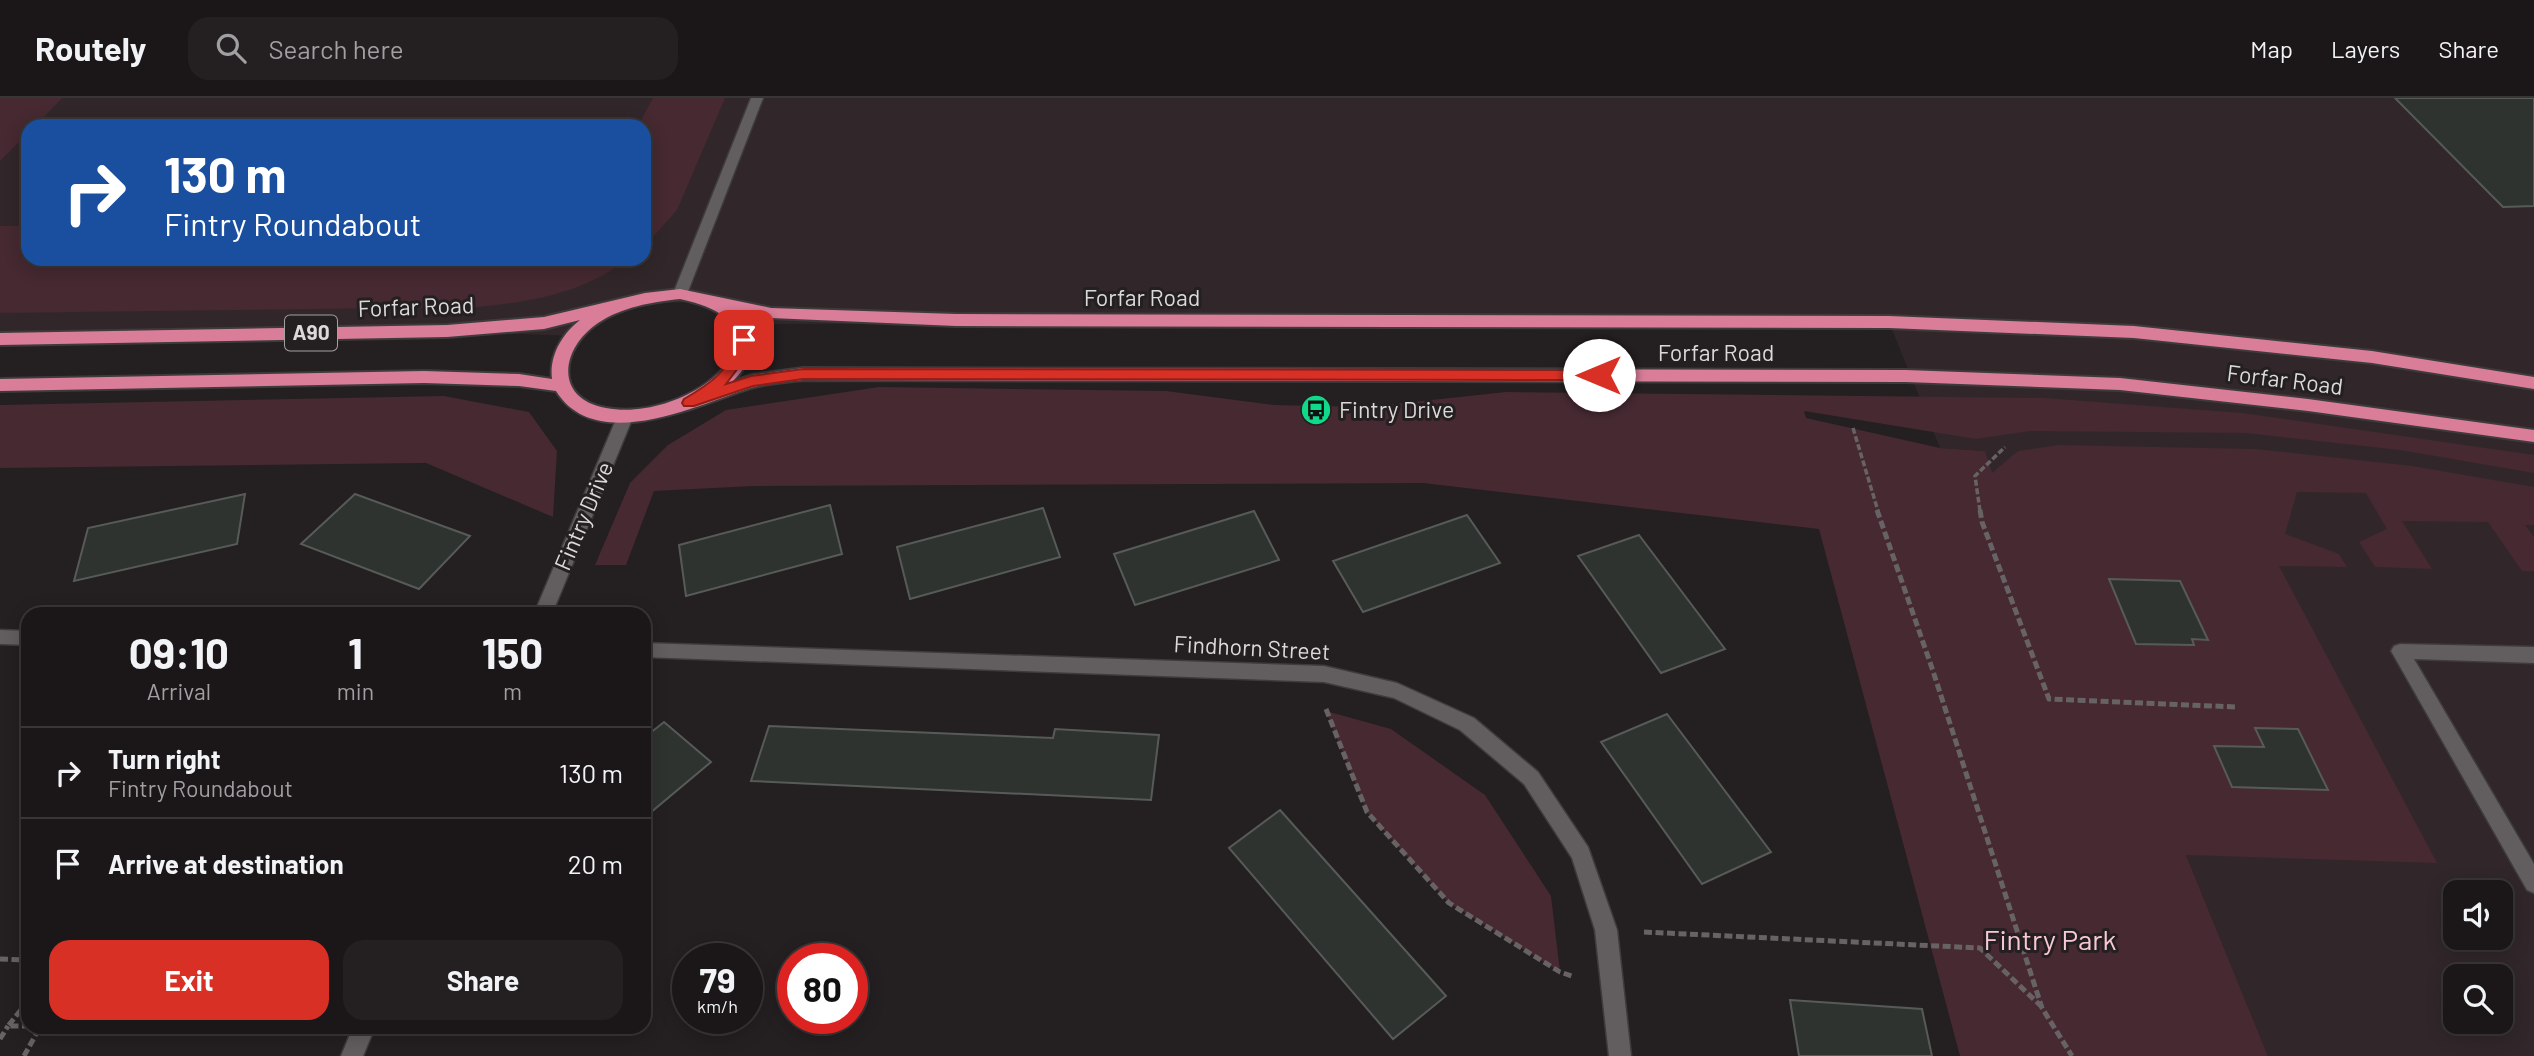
<!DOCTYPE html>
<html lang="en">
<head>
<meta charset="utf-8">
<style>
  body { margin:0; font-family:Barlow,sans-serif; background:#242021; color:#f1f3f6; height:100vh; display:flex; flex-direction:column; font-size:26px; white-space:nowrap }
  * { box-sizing:border-box; margin:0 }
  p { font-size:23px; color:#a09fa2 }
  .icon { flex:none; width:38px; height:38px; fill:none; stroke:currentColor; stroke-width:2; stroke-linecap:round; stroke-linejoin:round }
  .map { position:relative; flex:1; overflow:hidden }
  .side { position:absolute; left:21px; top:509px; width:630px; height:427px; display:flex; flex-direction:column; background:#1b1718; border-radius:21px; box-shadow:0 4px 18px #0003,0 0 0 2px #393637 }
  .side>* { flex:none }
  .banner { position:absolute; left:21px; top:21px; width:630px; height:147px; border-radius:21px; box-shadow:0 4px 18px #0003,0 0 0 2px #393637; background:#1a4fa0; color:#fff; overflow:hidden }
  .fabs { position:absolute; left:2443px; top:782px; display:grid; gap:14px }
  .fabs a { display:grid; place-items:center; width:70px; height:70px; border-radius:14px; background:#1b1718; box-shadow:0 4px 18px #0003,0 0 0 2px #393637; font-size:35px }
  .speed { position:absolute; left:672px; top:845px; display:flex; gap:14px; font-size:35px; font-weight:700; text-align:center }
  .speed>* { display:grid; place-content:center; width:91px; height:91px; border-radius:50%; background:#1b1718; box-shadow:0 4px 18px #0003,0 0 0 2px #393637; line-height:1 }
  .speed small { font-size:18px; font-weight:400 }
  .speed .limit { border:10px solid #d22; background:#fff; color:#111 }
  .pin { position:absolute; display:grid; place-items:center; width:60px; height:60px; color:#fff; margin:-30px; border-radius:14px; box-shadow:0 4px 10px #0006 }
  .me { position:absolute; width:77px; margin:-38px; rotate:270deg; stroke-linejoin:round; filter:drop-shadow(0 0 5px #0008) }
  .turn { display:flex; align-items:center; gap:24px; height:147px; padding:0 28px; font-size:32px }
  .turn .icon { width:91px; height:91px; stroke-width:2.5 }
  .turn b { display:block; font-size:49px; line-height:60px }
  .eta { display:flex; justify-content:space-evenly; align-items:center; height:119px; text-align:center }
  .eta b { font-size:42px; font-weight:700; line-height:49px }
  .primary-button { display:flex; gap:14px; margin-top:auto; padding:14px 28px }
  .primary-button a { flex:1; height:80px; border-radius:21px; background:#d93025; color:#fff; font-size:28px; font-weight:700; line-height:80px; text-align:center }
  .primary-button a+a { background:#242021; color:#f1f3f6 }
  ul { padding:0; list-style:none }
  li { display:flex; align-items:center; gap:21px; height:91px; padding:0 28px; border-top:2px solid #393637 }
  li div { flex:1 }
  li b { display:block; font-size:26px }
  li em { font-style:normal }
  header { display:flex; align-items:center; gap:42px; box-sizing:border-box; height:98px; padding:0 35px; background:#1b1718; border-bottom:2px solid #393637 }
  header strong { font-size:33px }
  nav { display:flex; gap:38px; margin-inline-start:auto; font-size:24px }
  .search { width:490px; height:63px; background:#242021; display:flex; align-items:center; gap:18px; box-sizing:border-box; padding:0 24px; border-radius:21px; color:#a09fa2; font-size:26px }
  .map>svg:first-child { display:block }
  .built { fill:#31272a; fill-rule:evenodd }
  .green { fill:#462931 }
  .building { fill:#2f3330; stroke:#575b58; stroke-width:2 }
  .lines { fill:none; stroke-linecap:round; stroke-linejoin:round }
  .service-casing { stroke:#3e3b3c; stroke-width:3 }
  .minor-casing { stroke:#3e3b3c; stroke-width:3 }
  .tertiary-casing { stroke:#3e3b3c; stroke-width:3 }
  .trunk-casing { stroke:#3e3b3c; stroke-width:4 }
  .path-far1 { stroke:#676364; stroke-width:3.5; stroke-dasharray:6 2.5; stroke-linecap:butt }
  .path { stroke:#676364; stroke-width:5; stroke-dasharray:8 3.5; stroke-linecap:butt }
  .service { fill:#625d5e; fill-rule:evenodd }
  .minor { fill:#625d5e; fill-rule:evenodd }
  .tertiary { fill:#625d5e; fill-rule:evenodd }
  .trunk { fill:#d97d99; fill-rule:evenodd }
  .route { fill:#d93025; stroke:#8d1f18; stroke-width:2 }
  .labels { text-anchor:middle; stroke-width:6; stroke-linejoin:round; paint-order:stroke }
  .shield { fill:#241f20; stroke:#a4a1a2; stroke-width:2 }
  .shield-label { font-size:21px; font-weight:bold; fill:#dbd9d9 }
  .street-label { font-size:23px; fill:#dbd9d9; stroke:#241f20 }
  .poi-label { font-size:23px; fill:#dbd9d9; stroke:#241f20; text-anchor:start }
  .near-park-label { font-size:28px; fill:#f9c8d5; stroke:#241f20 }
</style>
</head>
<body>
<header>
<strong>Routely</strong>
<div class="search"><svg class="icon" aria-label="search" viewBox="0 0 24 24"><circle cx="10" cy="10" r="6"/><path d="M15 15l6 6"/></svg>Search here</div>
<nav><a>Map</a><a>Layers</a><a>Share</a></nav>
</header>
<div class="map">
<svg width="2534" height="958" viewBox="0 0 2534 958">
  <rect width="100%" height="100%" fill="#241f20"/>
  <path class="built" d="M0 0H2534V958H2268L2186 757 2017 464 1985 353 1940 350 1889 224 741 226 714 203 620 207 574 238 447 233 0 241ZM28 28H644V161H28ZM2455 794H2501V840H2455ZM2455 878H2501V924H2455Z"/>
  <g class="green">
    <polygon points="0,0 62,0 35,28 28,28 28,35 0,63"/>
    <polygon points="653,0 725,0 677,112 644,149 644,28 638,28"/>
    <path d="M0 128H28V161H628C583 195 532 204 477 209L0 215Z"/>
    <polygon points="879,289 1166,293 1274,307 1366,309 1506,294 2044,300 2242,315 2534,357 2534,375 2400,352 2246,335 2030,333 1976,341 1804,313 1806,320 1940,350 1985,353 1992,375 2018,353 2059,347 2255,351 2412,368 2534,389 2534,427 2525,427 2534,439 2534,473 2522,473 2488,424 2402,423 2432,471 2375,469 2359,444 2387,431 2366,395 2297,394 2285,436 2339,456 2347,469 2279,468 2437,765 2186,757 2268,958 1960,958 1819,431 1423,385 754,388 654,393 626,467 595,467 630,385 668,347 726,312"/>
    <polygon points="444,298 529,314 557,353 553,419 426,365 0,370 0,307"/>
    <polygon points="1326,613 1391,631 1485,697 1551,798 1560,874 1449,805 1367,714"/>
  </g>
  <g class="building">
    <polygon points="2395,0 2534,0 2534,108 2503,109"/>
    <polygon points="245,396 237,446 74,483 88,430"/>
    <polygon points="355,396 470,438 419,491 301,446"/>
    <polygon points="830,407 842,456 686,498 679,447"/>
    <polygon points="1043,410 1060,459 910,501 897,449"/>
    <polygon points="1254,413 1279,462 1135,507 1114,456"/>
    <polygon points="1467,417 1500,465 1363,514 1333,463"/>
    <polygon points="1639,437 1725,551 1661,575 1578,458"/>
    <polygon points="2109,481 2180,483 2208,542 2192,541 2194,547 2136,546"/>
    <polygon points="1667,616 1771,754 1702,786 1601,644"/>
    <polygon points="664,624 711,664 644,720 644,640"/>
    <polygon points="769,628 1053,640 1055,631 1159,637 1151,702 751,683"/>
    <polygon points="2255,630 2298,631 2328,692 2232,689 2214,648 2264,649"/>
    <polygon points="1280,712 1446,898 1393,941 1229,750"/>
    <polygon points="1790,902 1922,911 1932,958 1799,958"/>
  </g>
  <g class="lines">
    <g class="service-casing">
      <polygon id="service" points="2400,546 2534,549 2534,565 2414,561 2534,766 2534,795 2527,792 2394,558 2391,553 2394,548"/>
    </g>
    <g class="minor-casing">
      <g id="minor">
        <polygon points="751,0 763,0 687,196 680,201 675,199 673,196"/>
        <polygon points="0,532 28,533 28,547 0,546"/>
        <polygon points="644,545 1324,568 1397,585 1474,620 1538,674 1588,749 1617,832 1631,958 1609,958 1595,832 1572,760 1524,686 1460,632 1394,600 1324,584 644,559"/>
      </g>
    </g>
    <g class="tertiary-casing">
      <g id="tertiary">
        <polygon points="625,313 633,319 552,516 534,516 617,319"/>
        <polygon points="353,929 375,929 363,958 341,958"/>
      </g>
    </g>
    <g class="trunk-casing">
      <path id="trunk" d="M680 191 771 210 956 216 1889 218 2134 228 2372 253 2534 279V291L2372 265 2134 240 1889 230 956 228 771 220 738 214C758 237 754 263 732 284L752 277 803 270 1906 272 2120 280 2308 301 2534 332V344L2308 313 2120 292 1906 284 803 282C786 284 767 285 750 290 698 307 596 357 556 293L519 288 424 285 0 293V281L424 273 519 276 552 281C549 258 562 236 580 222L544 231 447 239 0 247V235L447 227 544 219 645 195ZM680 201C807 227 691 326 606 310 553 300 561 250 598 225 622 209 652 204 680 201Z"/>
    </g>
    <g class="path-far1">
      <polyline points="1853,330 1878,413"/>
      <polyline points="1980,413 1975,378 2005,349"/>
    </g>
    <g class="path">
      <polyline points="1877,412 1933,573 2042,910 2072,958"/>
      <polyline points="1980,412 1982,424 2049,601 2236,609"/>
      <polyline points="1326,611 1367,714 1449,805 1560,874 1572,878"/>
      <polyline points="1644,834 1980,850 2042,909"/>
      <polyline points="0,861 28,862"/>
      <polyline points="28,903 8,928 28,928"/>
      <polyline points="0,941 8,928"/>
      <polyline points="24,958 40,929"/>
    </g>
    <use href="#service" class="service"/>
    <use href="#minor" class="minor"/>
    <use href="#tertiary" class="tertiary"/>
    <use href="#trunk" class="trunk"/>
  </g>
  <path class="route" d="M744 237 751 242 747 258 726 286 751 278 803 271 1599 272 1606 277 1599 282 803 281 753 288 694 308H684L682 305 684 301C710 286 731 272 737 242Z"/>
  <defs>
    <g id="bus-disc" transform="scale(1.575)"><circle r="9.5" fill="#11d98a" stroke="#241f20"/><path d="M-5-6H5V4H4V6H2V4H-2V6H-4V4H-5ZM-3.5-4V0h7V-4ZM-3.5 1.2v1.5H-2V1.2ZM2 1.2v1.5H3.5V1.2Z" fill="#111"/></g>
  </defs>
  <g fill-rule="evenodd">
    <use href="#bus-disc" x="1316" y="312"/>
  </g>
  <g class="labels">
    <rect class="shield" x="285" y="217.5" width="52" height="35" rx="5"/>
    <g class="shield-label">
      <text x="311" y="242">A90</text>
    </g>
    <g class="street-label">
      <text x="1142" y="208">Forfar Road</text>
      <text transform="translate(416 209) rotate(-2)" y="8">Forfar Road</text>
      <text x="1716" y="263">Forfar Road</text>
      <text transform="translate(2285 282) rotate(7)" y="8">Forfar Road</text>
      <text transform="translate(584 418) rotate(-67)" y="8">Fintry Drive</text>
      <text transform="translate(1252 550) rotate(3)" y="8">Findhorn Street</text>
    </g>
    <g class="poi-label">
      <text x="1339" y="320">Fintry Drive</text>
    </g>
    <g class="near-park-label">
      <text x="2050" y="852">Fintry Park</text>
    </g>
  </g>
</svg>
<div class="fabs">
<a><svg class="icon" aria-label="sound" viewBox="0 0 24 24"><path d="M4 9h4l5-4v14l-5-4H4zM17 9q2 3 0 6"/></svg></a>
<a><svg class="icon" aria-label="search" viewBox="0 0 24 24"><circle cx="10" cy="10" r="6"/><path d="M15 15l6 6"/></svg></a>
</div>
<div class="speed"><div>79<small>km/h</small></div><div class="limit">80</div></div>
<div class="pin" style="left:744px;top:242px;background:#d93025"><svg class="icon" aria-label="arrive" viewBox="0 0 24 24"><path d="M6 21V4h12l-3 4 3 4H6"/></svg></div>
<svg class="me" style="left:1599px;top:277px" viewBox="-20 -20 40 40"><circle r="19" fill="#fff"/><path d="M0-13L10 11 0 6-10 11z" fill="#d93025"/></svg>
<div class="banner">
<div class="turn"><svg class="icon" aria-label="right" viewBox="0 0 24 24"><path d="M7 20v-9h11M14 6l5 5-5 5"/></svg><div><b>130 m</b>Fintry Roundabout</div></div>
</div>
<section class="side">
<div class="eta">
<div><b>09:10</b><p>Arrival</p></div>
<div><b>1</b><p>min</p></div>
<div><b>150</b><p>m</p></div>
</div>
<ul>
<li><svg class="icon" aria-label="right" viewBox="0 0 24 24"><path d="M7 20v-9h11M14 6l5 5-5 5"/></svg><div><b>Turn right</b><p>Fintry Roundabout</p></div><em>130 m</em></li>
<li><svg class="icon" aria-label="arrive" viewBox="0 0 24 24"><path d="M6 21V4h12l-3 4 3 4H6"/></svg><div><b>Arrive at destination</b></div><em>20 m</em></li>
</ul>
<div class="primary-button"><a>Exit</a><a>Share</a></div>
</section>
</div>
</body>
</html>
